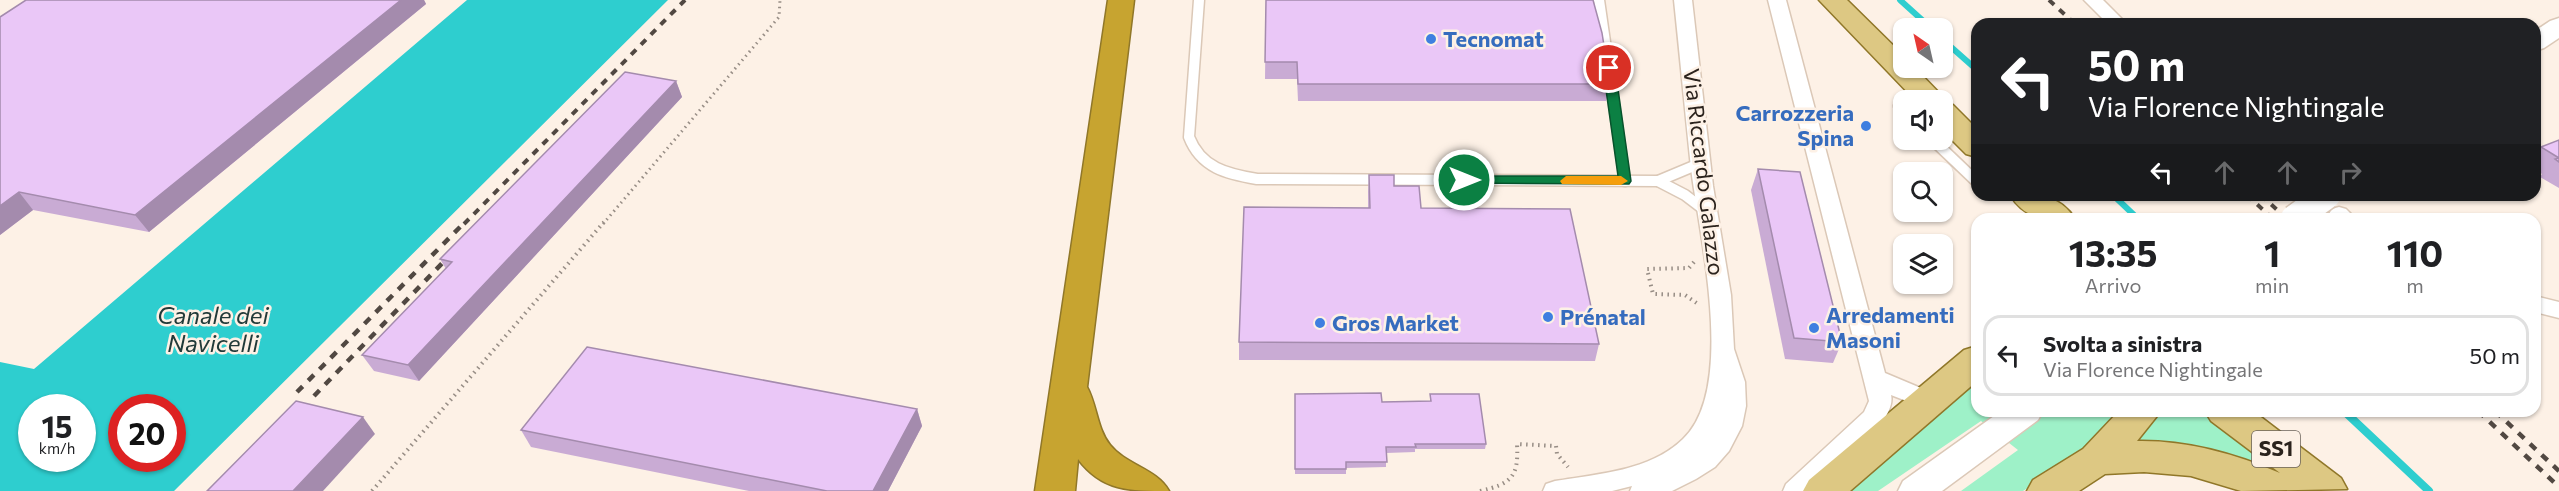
<!DOCTYPE html>
<html lang="it">
<head>
<meta charset="utf-8">
<style>
  body { margin:0; font-family:Commissioner,sans-serif; background:#f6f6f6; color:#202124; height:100vh; display:flex; flex-direction:column; font-size:22px; white-space:nowrap }
  * { box-sizing:border-box; margin:0 }
  p { font-size:20px; color:#757577 }
  .icon { flex:none; width:33px; height:33px; fill:none; stroke:currentColor; stroke-width:2; stroke-linecap:round; stroke-linejoin:round }
  .map { position:relative; flex:1; overflow:hidden }
  .details { position:absolute; left:1971px; top:213px; width:570px; height:204px; display:flex; flex-direction:column; background:#fff; border-radius:18px; box-shadow:0 2px 4px #0004 }
  .details>* { flex:none }
  .guide { position:absolute; left:1971px; top:18px; width:570px; height:183px; border-radius:18px; box-shadow:0 2px 4px #0004; background:#202124; color:#fff; overflow:hidden }
  .needle { width:39px; rotate:326deg }
  .buttons { position:absolute; left:1893px; top:18px; display:grid; gap:12px }
  .buttons a { display:grid; place-items:center; width:60px; height:60px; border-radius:12px; background:#fff; box-shadow:0 2px 4px #0004; font-size:30px }
  .speed { position:absolute; left:18px; top:394px; display:flex; gap:12px; font-size:30px; font-weight:700; text-align:center }
  .speed>* { display:grid; place-content:center; width:78px; height:78px; border-radius:50%; background:#fff; box-shadow:0 2px 4px #0004; line-height:1 }
  .speed small { font-size:15px; font-weight:400 }
  .speed .limit { border:9px solid #d22; background:#fff; color:#111 }
  .pin { position:absolute; display:grid; place-items:center; width:51px; height:51px; color:#fff; margin:-26px; border:3px solid #fff; border-radius:50%; box-shadow:0 2px 6px #0007 }
  .me { position:absolute; width:66px; margin:-33px; rotate:90deg; stroke-linejoin:round; filter:drop-shadow(0 0 4px #0008) }
  .turn { display:flex; align-items:center; gap:21px; height:126px; padding:0 18px; font-size:27px }
  .turn .icon { width:78px; height:78px; stroke-width:2.5 }
  .turn b { display:block; font-size:42px; line-height:51px }
  .lanes { display:flex; align-items:center; height:57px; padding:0 18px; background:#0003; justify-content:center; gap:30px; direction:ltr }
  .lanes .off { opacity:.35 }
  .eta { display:flex; justify-content:space-evenly; align-items:center; height:102px; text-align:center }
  .eta b { font-size:36px; font-weight:700; line-height:42px }
  ul { padding:0; list-style:none }
  li { display:flex; align-items:center; gap:18px; height:81px; margin:0 12px 9px; padding:0 6px; border:3px solid #e0e0e0; border-radius:18px }
  li div { flex:1 }
  li b { display:block; font-size:22px }
  li em { font-style:normal }
  .map>svg:first-child { display:block }
  .green { fill:#9ef1c8 }
  .water { fill:#2ececf; fill-rule:evenodd }
  .lines { fill:none; stroke-linecap:round; stroke-linejoin:round }
  .stream-far1 { stroke:#2ececf; stroke-width:6 }
  .stream { stroke:#2ececf; stroke-width:8 }
  .lane-casing { stroke:#dbc8b7; stroke-width:13 }
  .street-casing { stroke:#dbc8b7; stroke-width:3 }
  .secondary-casing { stroke:#dbc8b7; stroke-width:3 }
  .primary-casing { stroke:#907729; stroke-width:3 }
  .highway-casing { stroke:#907729; stroke-width:3 }
  .path-far1 { stroke:#978d85; stroke-width:3; stroke-dasharray:1.5 4; stroke-linecap:butt }
  .path { stroke:#978d85; stroke-width:4; stroke-dasharray:1.5 4.5; stroke-linecap:butt }
  .lane { stroke:#fff; stroke-width:10 }
  .street { fill:#fff; fill-rule:evenodd }
  .secondary { fill:#fff; fill-rule:evenodd }
  .primary { fill:#ddc883; fill-rule:evenodd }
  .highway { fill:#c7a430; fill-rule:evenodd }
  .rail-far1 { stroke:#514842; stroke-width:4; stroke-dasharray:7 7; stroke-linecap:butt }
  .rail { stroke:#514842; stroke-width:4.5; stroke-dasharray:8 8; stroke-linecap:butt }
  .secondary-bridge-casing { stroke:#dbc8b7; stroke-width:30; stroke-linecap:butt }
  .secondary-bridge { stroke:#fff; stroke-width:27 }
  .wall { fill:#c9abd4 }
  .shaded-wall { fill:#a48bad }
  .building { fill:#eac7f7; stroke:#a48bad; stroke-width:1.5 }
  .route { fill:#0b8043; stroke:#07532c; stroke-width:1.5 }
  .slow { fill:#f59e0b }
  .shop-dot { fill:#3f7fe0; stroke:#fdf1e6; stroke-width:2 }
  .labels { text-anchor:middle; stroke-width:5; stroke-linejoin:round; paint-order:stroke }
  .shield { fill:#fdf1e6; stroke:#6a6159; stroke-width:1.5 }
  .shield-label { font-size:21px; font-weight:bold; fill:#2b231d }
  .shop-label { font-size:22px; font-weight:bold; fill:#366cbe; stroke:#fdf1e6; text-anchor:start }
  .street-label { font-size:22px; fill:#2b231d; stroke:#fdf1e6 }
  .water-label { font-size:24px; font-style:italic; fill:#213a39; stroke:#fdf1e6 }
</style>
</head>
<body>
<div class="map">
<svg width="2559" height="491" viewBox="0 0 2559 491">
  <rect width="100%" height="100%" fill="#fdf1e6"/>
  <g class="green">
    <polygon points="1977,376 1977,411 2130,411 2091,448 2023,491 1961,491 2018,450 1981,421 1878,491 1841,491"/>
    <polygon points="2168,411 2204,411 2219,419 2305,491 2292,491 2280,484 2136,444 2155,419"/>
  </g>
  <path class="water" d="M467 0H668L174 491H0V362L34 369ZM32 408H82V459H32ZM122 408H172V459H122Z"/>
  <g class="lines">
    <g class="stream-far1">
      <polyline points="1900,0 1931,28"/>
      <polyline points="1942,39 1977,70"/>
      <polyline points="2113,195 2134,215"/>
    </g>
    <polyline class="stream" points="2344,411 2429,491"/>
    <g class="lane-casing">
      <g id="lane">
        <path d="M1199 0 1189 137C1201 168 1227 174 1257 179L1658 181 1701 163"/>
        <polyline points="1599,0 1625,181"/>
        <polyline points="1904,105 1899,106 1904,110"/>
        <polyline points="1934,141 1977,182"/>
        <polyline points="1658,181 1685,195 1706,211"/>
      </g>
    </g>
    <g class="street-casing">
      <g id="street">
        <path d="M1674 0H1692L1713 186 1731 295 1734 349 1745 382 1746 406 1742 426 1729 451 1715 467 1696 479 1672 491H1630L1632 486 1612 491H1543L1546 484 1555 481C1598 474 1650 471 1683 439 1737 388 1699 235 1691 168 1685 112 1680 56 1674 0Z"/>
        <path d="M1768 0H1786L1885 373 1935 394 1939 400 1935 406 1927 409 1891 395C1898 422 1831 473 1811 491H1783L1786 484 1864 412 1869 401Z"/>
        <polygon points="2084,0 2103,0 2127,24 2108,24"/>
        <polygon points="2339,207 2346,209 2356,219 2332,219 2329,214 2332,209"/>
        <polygon points="2535,296 2559,302 2559,318 2535,312"/>
      </g>
    </g>
    <g class="secondary-casing">
      <g id="secondary">
        <polygon points="2559,18 2559,38 2544,48 2535,51 2535,31 2550,21"/>
        <polygon points="2001,411 2043,411 2038,420 1942,491 1898,491 1903,481"/>
      </g>
    </g>
    <g class="primary-casing">
      <g id="primary">
        <polygon points="1819,0 1847,0 1904,56 1904,68 1915,68 1946,100 1944,103 1953,105 1977,129 1977,157 1966,154 1942,130 1942,100 1915,100"/>
        <path d="M2010 195C2037 195 2060 194 2075 219 2047 219 2027 222 2010 195Z"/>
        <polygon points="1977,346 1977,381 1850,491 1803,491 1809,480 1964,350"/>
        <path d="M2119 411H2161L2137 441C2186 440 2236 454 2280 473L2211 421 2205 411H2253L2341 478 2347 489 2241 491 2191 476 2144 472 2105 474 2079 491H2027L2033 480 2083 449Z"/>
      </g>
    </g>
    <g class="highway-casing">
      <path id="highway" d="M1108 0H1134L1087 387C1097 405 1097 429 1110 445 1126 465 1157 469 1169 491 1129 491 1102 491 1078 459L1075 491H1035Z"/>
    </g>
    <polyline class="path-far1" points="603,224 779,17 780,0"/>
    <g class="path">
      <polyline points="1694,262 1689,268 1647,269 1653,294 1685,295 1698,304"/>
      <polyline points="372,491 604,222"/>
      <path d="M1480 491C1511 484 1519 477 1517 444L1556 446 1557 454 1568 467"/>
    </g>
    <use href="#lane" class="lane"/>
    <use href="#street" class="street"/>
    <use href="#secondary" class="secondary"/>
    <use href="#primary" class="primary"/>
    <use href="#highway" class="highway"/>
    <g class="rail-far1">
      <polyline points="2049,0 2075,24"/>
      <polyline points="2247,195 2273,219"/>
      <polyline points="2261,195 2287,219"/>
      <polyline points="464,224 685,0"/>
    </g>
    <g class="rail">
      <polyline points="297,392 465,222"/>
      <polyline points="314,396 454,251"/>
      <polyline points="2478,411 2559,487"/>
      <polyline points="2495,411 2559,471"/>
    </g>
    <g class="secondary-bridge-casing">
      <polyline id="secondary-bridge" points="2294,219 2327,195"/>
    </g>
    <use href="#secondary-bridge" class="secondary-bridge"/>
  </g>
  <g class="wall">
    <polygon points="26,0 424,0 426,4 149,232 33,210 0,235"/>
    <polygon points="1266,0 1610,84 1606,101 1298,101 1297,79 1265,79"/>
    <polygon points="676,81 682,97 419,381 374,371 362,355 446,269 440,259"/>
    <polygon points="2559,140 2559,188 2540,177 2542,174 2535,170 2535,154 2541,147"/>
    <polygon points="1758,169 1842,342 1833,363 1785,359 1751,190"/>
    <polygon points="1369,175 1394,186 1421,208 1599,344 1595,361 1239,360 1239,342 1368,208 1368,192"/>
    <polygon points="1295,394 1382,402 1430,401 1430,394 1486,444 1485,449 1415,449 1415,452 1386,453 1386,467 1346,468 1346,474 1295,474"/>
    <polygon points="917,409 922,426 888,491 749,491 531,447 521,430"/>
  </g>
  <g class="shaded-wall">
    <polygon points="401,0 424,0 426,4 149,232 135,215"/>
    <polygon points="676,81 682,97 419,381 408,365"/>
    <polygon points="19,192 33,210 0,235 0,206"/>
    <polygon points="917,409 922,426 888,491 873,491"/>
    <polygon points="363,417 375,434 323,491 293,491"/>
  </g>
  <g class="building">
    <polygon points="26,0 401,0 135,215 19,192 0,206 0,17"/>
    <polygon points="1266,0 1593,0 1602,33 1610,84 1298,84 1297,62 1265,62"/>
    <polygon points="625,72 676,81 408,365 362,355 452,262 440,259"/>
    <polygon points="2559,140 2559,162 2555,159 2559,158 2541,147"/>
    <polygon points="1758,169 1800,172 1842,342 1794,338"/>
    <polygon points="1369,175 1394,175 1394,186 1419,186 1421,208 1570,209 1599,344 1239,342 1244,207 1370,208"/>
    <polygon points="587,347 917,409 873,491 827,491 521,430"/>
    <polygon points="1381,393 1382,402 1431,401 1430,394 1479,394 1486,444 1415,444 1416,447 1386,447 1387,462 1346,462 1346,469 1295,469 1295,394"/>
    <polygon points="296,401 363,417 293,491 207,491"/>
  </g>
  <polygon class="route" points="1609,64 1615,68 1631,181 1629,184 1460,183 1458,180 1464,176 1618,176 1603,68"/>
  <polygon class="slow" points="1566,176 1621,176 1628,181 1621,185 1562,184 1560,181"/>
  <g class="shop-dot">
    <circle cx="1431" cy="39" r="6"/>
    <circle cx="1866" cy="126" r="6"/>
    <circle cx="1548" cy="317" r="6"/>
    <circle cx="1320" cy="323" r="6"/>
    <circle cx="1814" cy="328" r="6"/>
  </g>
  <g class="labels">
    <rect class="shield" x="2252" y="431" width="48" height="36" rx="4.5"/>
    <g class="shield-label">
      <text x="2276" y="456">SS1</text>
    </g>
    <g class="shop-label">
      <text x="1443" y="47">Tecnomat</text>
      <text x="1854" y="121" text-anchor="end">Carrozzeria<tspan x="1854" dy="25">Spina</tspan></text>
      <text x="1826" y="323">Arredamenti<tspan x="1826" dy="25">Masoni</tspan></text>
      <text x="1560" y="325">Prénatal</text>
      <text x="1332" y="331">Gros Market</text>
    </g>
    <g class="street-label">
      <text transform="translate(1704 172) rotate(83)" y="8">Via Riccardo Galazzo</text>
    </g>
    <g class="water-label">
      <text x="213" y="324">Canale dei<tspan x="213" dy="28">Navicelli</tspan></text>
    </g>
  </g>
</svg>
<div class="buttons">
<a><svg class="needle" viewBox="-14 -14 28 28"><path d="M0-13l5 13h-10z" fill="#e53935"/><path d="M0 13l5-13h-10z" fill="#757577"/></svg></a>
<a><svg class="icon" aria-label="sound" viewBox="0 0 24 24"><path d="M4 9h4l5-4v14l-5-4H4zM17 9q2 3 0 6"/></svg></a>
<a><svg class="icon" aria-label="search" viewBox="0 0 24 24"><circle cx="10" cy="10" r="6"/><path d="M15 15l6 6"/></svg></a>
<a><svg class="icon" aria-label="layers" viewBox="0 0 24 24"><path d="M12 4l9 5-9 5-9-5zM3 14l9 5 9-5"/></svg></a>
</div>
<div class="speed"><div>15<small>km/h</small></div><div class="limit">20</div></div>
<div class="pin" style="left:1609px;top:68px;background:#d93025"><svg class="icon" aria-label="arrive" viewBox="0 0 24 24"><path d="M6 21V4h12l-3 4 3 4H6"/></svg></div>
<svg class="me" style="left:1464px;top:180px" viewBox="-20 -20 40 40"><circle r="17" fill="#0b8043" stroke="#fff" stroke-width="3"/><path d="M0-11L8 9 0 5-8 9z" fill="#fff"/></svg>
<div class="guide">
<div class="turn"><svg class="icon" aria-label="left" viewBox="0 0 24 24"><path d="M17 20v-9H6M10 6l-5 5 5 5"/></svg><div><b>50 m</b>Via Florence Nightingale</div></div>
<div class="lanes"><svg class="icon" aria-label="left" viewBox="0 0 24 24"><path d="M17 20v-9H6M10 6l-5 5 5 5"/></svg><svg class="icon off" aria-label="ahead" viewBox="0 0 24 24"><path d="M12 20V5M6 11l6-6 6 6"/></svg><svg class="icon off" aria-label="ahead" viewBox="0 0 24 24"><path d="M12 20V5M6 11l6-6 6 6"/></svg><svg class="icon off" aria-label="right" viewBox="0 0 24 24"><path d="M7 20v-9h11M14 6l5 5-5 5"/></svg></div>
</div>
<section class="details">
<div class="eta">
<div><b>13:35</b><p>Arrivo</p></div>
<div><b>1</b><p>min</p></div>
<div><b>110</b><p>m</p></div>
</div>
<ul>
<li><svg class="icon" aria-label="left" viewBox="0 0 24 24"><path d="M17 20v-9H6M10 6l-5 5 5 5"/></svg><div><b>Svolta a sinistra</b><p>Via Florence Nightingale</p></div><em>50 m</em></li>
</ul>
</section>
</div>
</body>
</html>
